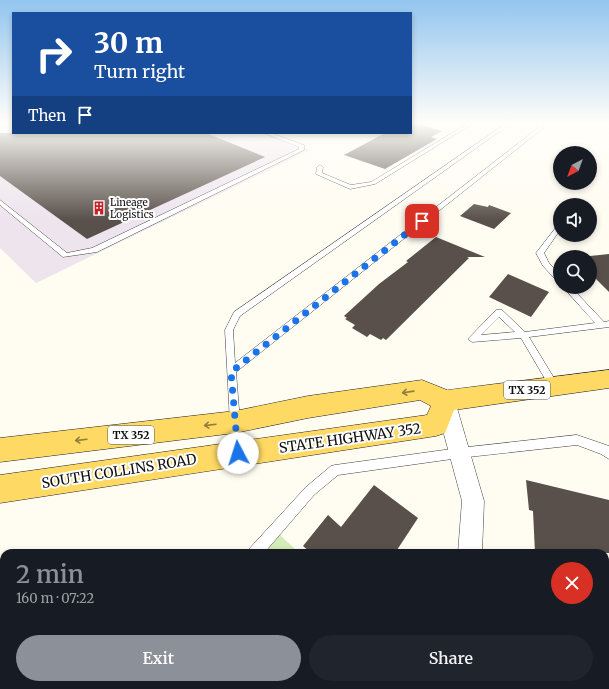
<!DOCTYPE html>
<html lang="en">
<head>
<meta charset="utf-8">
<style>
  body { margin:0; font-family:Merriweather,serif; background:#20242c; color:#f1f3f6; height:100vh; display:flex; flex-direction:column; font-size:15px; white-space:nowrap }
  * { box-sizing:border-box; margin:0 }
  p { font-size:13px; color:#9ea1a6 }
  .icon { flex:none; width:22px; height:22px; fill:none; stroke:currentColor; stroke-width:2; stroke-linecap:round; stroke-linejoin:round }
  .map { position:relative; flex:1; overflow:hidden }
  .drawer { position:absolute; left:0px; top:549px; width:609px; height:140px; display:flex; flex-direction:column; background:#171b24; border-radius:12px 12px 0 0; box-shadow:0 2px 6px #0003 }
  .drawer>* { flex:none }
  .hud { position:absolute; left:12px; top:12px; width:400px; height:122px; border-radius:0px; box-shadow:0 2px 6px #0003; background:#1a4fa0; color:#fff; overflow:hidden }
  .needle { width:26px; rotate:221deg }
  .buttons { position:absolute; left:553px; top:146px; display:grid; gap:8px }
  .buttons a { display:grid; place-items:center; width:44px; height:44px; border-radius:50%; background:#171b24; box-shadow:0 2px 6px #0003; font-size:20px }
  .pin { position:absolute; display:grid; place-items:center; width:34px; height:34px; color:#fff; margin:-17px; border-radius:8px; box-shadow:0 2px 6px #0006 }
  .me { position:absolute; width:44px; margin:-22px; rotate:355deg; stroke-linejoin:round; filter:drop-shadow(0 0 3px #0008) }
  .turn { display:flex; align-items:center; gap:14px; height:84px; padding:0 16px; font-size:18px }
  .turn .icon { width:52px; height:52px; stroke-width:2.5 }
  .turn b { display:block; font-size:28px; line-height:34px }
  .then { display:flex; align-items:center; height:38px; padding:0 16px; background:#0003; gap:8px; font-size:15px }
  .round { display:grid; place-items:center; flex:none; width:42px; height:42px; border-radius:21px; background:#20242c }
  .summary { display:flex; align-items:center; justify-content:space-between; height:68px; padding:0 16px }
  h1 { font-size:24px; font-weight:600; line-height:30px; color:#8c9099 }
  .cta { display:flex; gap:8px; margin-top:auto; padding:8px 16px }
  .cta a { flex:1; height:46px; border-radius:24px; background:#8c9099; color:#fff; font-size:16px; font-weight:600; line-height:46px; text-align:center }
  .cta a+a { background:#20242c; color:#f1f3f6 }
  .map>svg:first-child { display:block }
  .industrial { fill:#ede4ee }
  .green { fill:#d3ecb9 }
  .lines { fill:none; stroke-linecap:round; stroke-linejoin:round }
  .stream { fill:#3795d4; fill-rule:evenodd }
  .building { fill:#59504b }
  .lane-casing { stroke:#424242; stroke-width:1 }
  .street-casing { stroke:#424242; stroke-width:1 }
  .primary-casing { stroke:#202020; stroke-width:1 }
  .lane { fill:#fff; fill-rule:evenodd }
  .street { fill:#fff; fill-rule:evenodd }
  .primary { fill:#fed963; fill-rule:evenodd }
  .oneway { stroke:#927e3d }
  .route { stroke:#1a73e8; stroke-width:7; stroke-dasharray:0 12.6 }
  .labels { text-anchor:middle; stroke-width:4; stroke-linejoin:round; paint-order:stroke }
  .far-poi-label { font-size:10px; fill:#0f0f0f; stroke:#fff; text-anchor:start }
  .shield { fill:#fff; stroke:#575757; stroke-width:1 }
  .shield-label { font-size:11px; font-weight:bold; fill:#0f0f0f }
  .near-street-label { font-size:14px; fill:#0f0f0f; stroke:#fff }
</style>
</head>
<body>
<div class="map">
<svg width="609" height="689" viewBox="0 0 609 689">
  <rect width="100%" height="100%" fill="#fffcf2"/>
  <polygon class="industrial" points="0,124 13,124 13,133 265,133 310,150 36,283 0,248"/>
  <g class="green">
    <polygon points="278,533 299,553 261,553"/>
    <polygon points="231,685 386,685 383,689 234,689"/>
  </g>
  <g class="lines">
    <polygon class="stream" points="11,685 23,685 21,689 9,689"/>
  </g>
  <g class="building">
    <polygon points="411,124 418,124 442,131 431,137 437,139 385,169 344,155 385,133 411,133"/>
    <polygon points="0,133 206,133 265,157 87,239 0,176"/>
    <polygon points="474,204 488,207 489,205 511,213 494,229 460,216"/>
    <polygon points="436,237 485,257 467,257 469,258 386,340 383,338 381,340 370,334 367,337 352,328 355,325 345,319 347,318 344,316 379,284 408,262 406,261"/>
    <polygon points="609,254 609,292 590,273 590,256"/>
    <polygon points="508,274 549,292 531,317 489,297"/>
    <polygon points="526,480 609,500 609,553 535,553 533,511 529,510"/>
    <polygon points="374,485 418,518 395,553 311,553 303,546 328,515 341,527"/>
  </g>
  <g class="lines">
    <g class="lane-casing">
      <g id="lane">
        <polygon points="467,124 472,124 375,184 350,189 316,174 317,167 320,165 323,167 322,173 351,185 371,182"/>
        <polygon points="505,124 510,124 240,316 233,330 235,363 538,128 538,124 542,124 542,129 236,372 240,422 239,425 235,427 231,425 230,422 225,330 234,312"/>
        <polygon points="264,133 271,133 304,145 304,150 97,252 63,257 0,205 0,200 67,253 92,248 299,149 299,147"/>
        <polygon points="559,225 560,230 544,253 549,263 560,274 560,281 557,281 543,266 536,253 557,226"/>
        <path d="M563 287H571L604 322 609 321V327L529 337 557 383 559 386 557 389 554 390 551 389 521 338 472 342 468 339 496 310H502L525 332 595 323ZM499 317 515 332 481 335Z"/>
        <polygon points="577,435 609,446 609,459 601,454 577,445 459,458 338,475 314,495 264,553 248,553 250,548 306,487 331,466 335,465 459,448"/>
        <polygon points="129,685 147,685 145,689 127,689"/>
      </g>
    </g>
    <g class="street-casing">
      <g id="street">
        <polygon points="445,393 452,395 455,401 484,501 482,553 458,553 462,501 435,401 438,395"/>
        <polygon points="402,685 432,685 430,689 400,689"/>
      </g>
    </g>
    <g class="primary-casing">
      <polygon id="primary" points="609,370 609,388 454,410 445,433 436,436 0,503 0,475 427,415 431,406 420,400 308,418 235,433 0,462 0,438 235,411 308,396 422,380 447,390"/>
    </g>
    <use href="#lane" class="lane"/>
    <use href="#street" class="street"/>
    <use href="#primary" class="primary"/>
  </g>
  <defs><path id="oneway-shaft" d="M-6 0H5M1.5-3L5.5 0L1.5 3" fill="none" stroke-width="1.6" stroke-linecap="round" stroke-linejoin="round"/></defs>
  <g class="oneway">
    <use href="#oneway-shaft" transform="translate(408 392) rotate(172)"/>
    <use href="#oneway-shaft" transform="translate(210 425) rotate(173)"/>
    <use href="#oneway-shaft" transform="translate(81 440) rotate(173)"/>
  </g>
  <linearGradient id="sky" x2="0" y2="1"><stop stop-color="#93c5ef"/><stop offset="0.56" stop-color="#fffef9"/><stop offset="1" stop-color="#fffef9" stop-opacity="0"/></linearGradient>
  <rect width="609" height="220" fill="url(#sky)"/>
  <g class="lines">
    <polyline class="route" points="238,453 231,372 422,221"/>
  </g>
  <defs>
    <g id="building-bare" transform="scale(1.08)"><path d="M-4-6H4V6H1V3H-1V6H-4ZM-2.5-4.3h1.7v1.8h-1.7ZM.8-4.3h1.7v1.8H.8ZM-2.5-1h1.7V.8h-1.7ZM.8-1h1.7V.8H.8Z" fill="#c72027" stroke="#fff" stroke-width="2.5" paint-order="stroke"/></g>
  </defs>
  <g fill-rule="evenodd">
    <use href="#building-bare" x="99" y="208"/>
  </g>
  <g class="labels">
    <g class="far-poi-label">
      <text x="110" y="206">Lineage<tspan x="110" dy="12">Logistics</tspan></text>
    </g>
    <g class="shield">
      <rect x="504" y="381" width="46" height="18" rx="3"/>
      <rect x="108" y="426" width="46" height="18" rx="3"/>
    </g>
    <g class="shield-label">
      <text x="527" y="394">TX 352</text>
      <text x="131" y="439">TX 352</text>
    </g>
    <g class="near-street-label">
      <text transform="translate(350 438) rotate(-8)" y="5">STATE HIGHWAY 352</text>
      <text transform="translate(119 471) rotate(-9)" y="5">SOUTH COLLINS ROAD</text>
    </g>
  </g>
</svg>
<div class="buttons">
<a><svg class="needle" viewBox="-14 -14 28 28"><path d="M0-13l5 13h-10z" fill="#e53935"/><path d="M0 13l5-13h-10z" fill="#9ea1a6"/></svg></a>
<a><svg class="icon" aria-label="sound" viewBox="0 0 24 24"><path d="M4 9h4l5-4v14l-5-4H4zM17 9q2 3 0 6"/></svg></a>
<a><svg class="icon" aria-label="search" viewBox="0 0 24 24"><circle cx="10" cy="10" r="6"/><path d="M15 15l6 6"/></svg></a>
</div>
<div class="pin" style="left:422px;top:221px;background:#d93025"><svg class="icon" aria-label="arrive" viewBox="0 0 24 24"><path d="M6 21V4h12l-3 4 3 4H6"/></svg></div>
<svg class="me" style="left:238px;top:453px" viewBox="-20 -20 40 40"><circle r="19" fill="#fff"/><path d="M0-13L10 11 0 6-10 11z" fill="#1a73e8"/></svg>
<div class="hud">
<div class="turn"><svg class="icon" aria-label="right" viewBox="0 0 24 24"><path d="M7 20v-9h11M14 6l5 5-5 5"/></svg><div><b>30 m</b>Turn right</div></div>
<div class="then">Then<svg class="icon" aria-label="arrive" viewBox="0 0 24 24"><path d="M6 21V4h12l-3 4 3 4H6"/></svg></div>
</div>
<section class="drawer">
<div class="summary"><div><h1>2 min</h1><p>160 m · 07:22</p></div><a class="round" style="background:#d93025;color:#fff"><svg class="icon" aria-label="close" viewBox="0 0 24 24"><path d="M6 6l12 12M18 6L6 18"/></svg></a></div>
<div class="cta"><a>Exit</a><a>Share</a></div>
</section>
</div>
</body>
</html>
